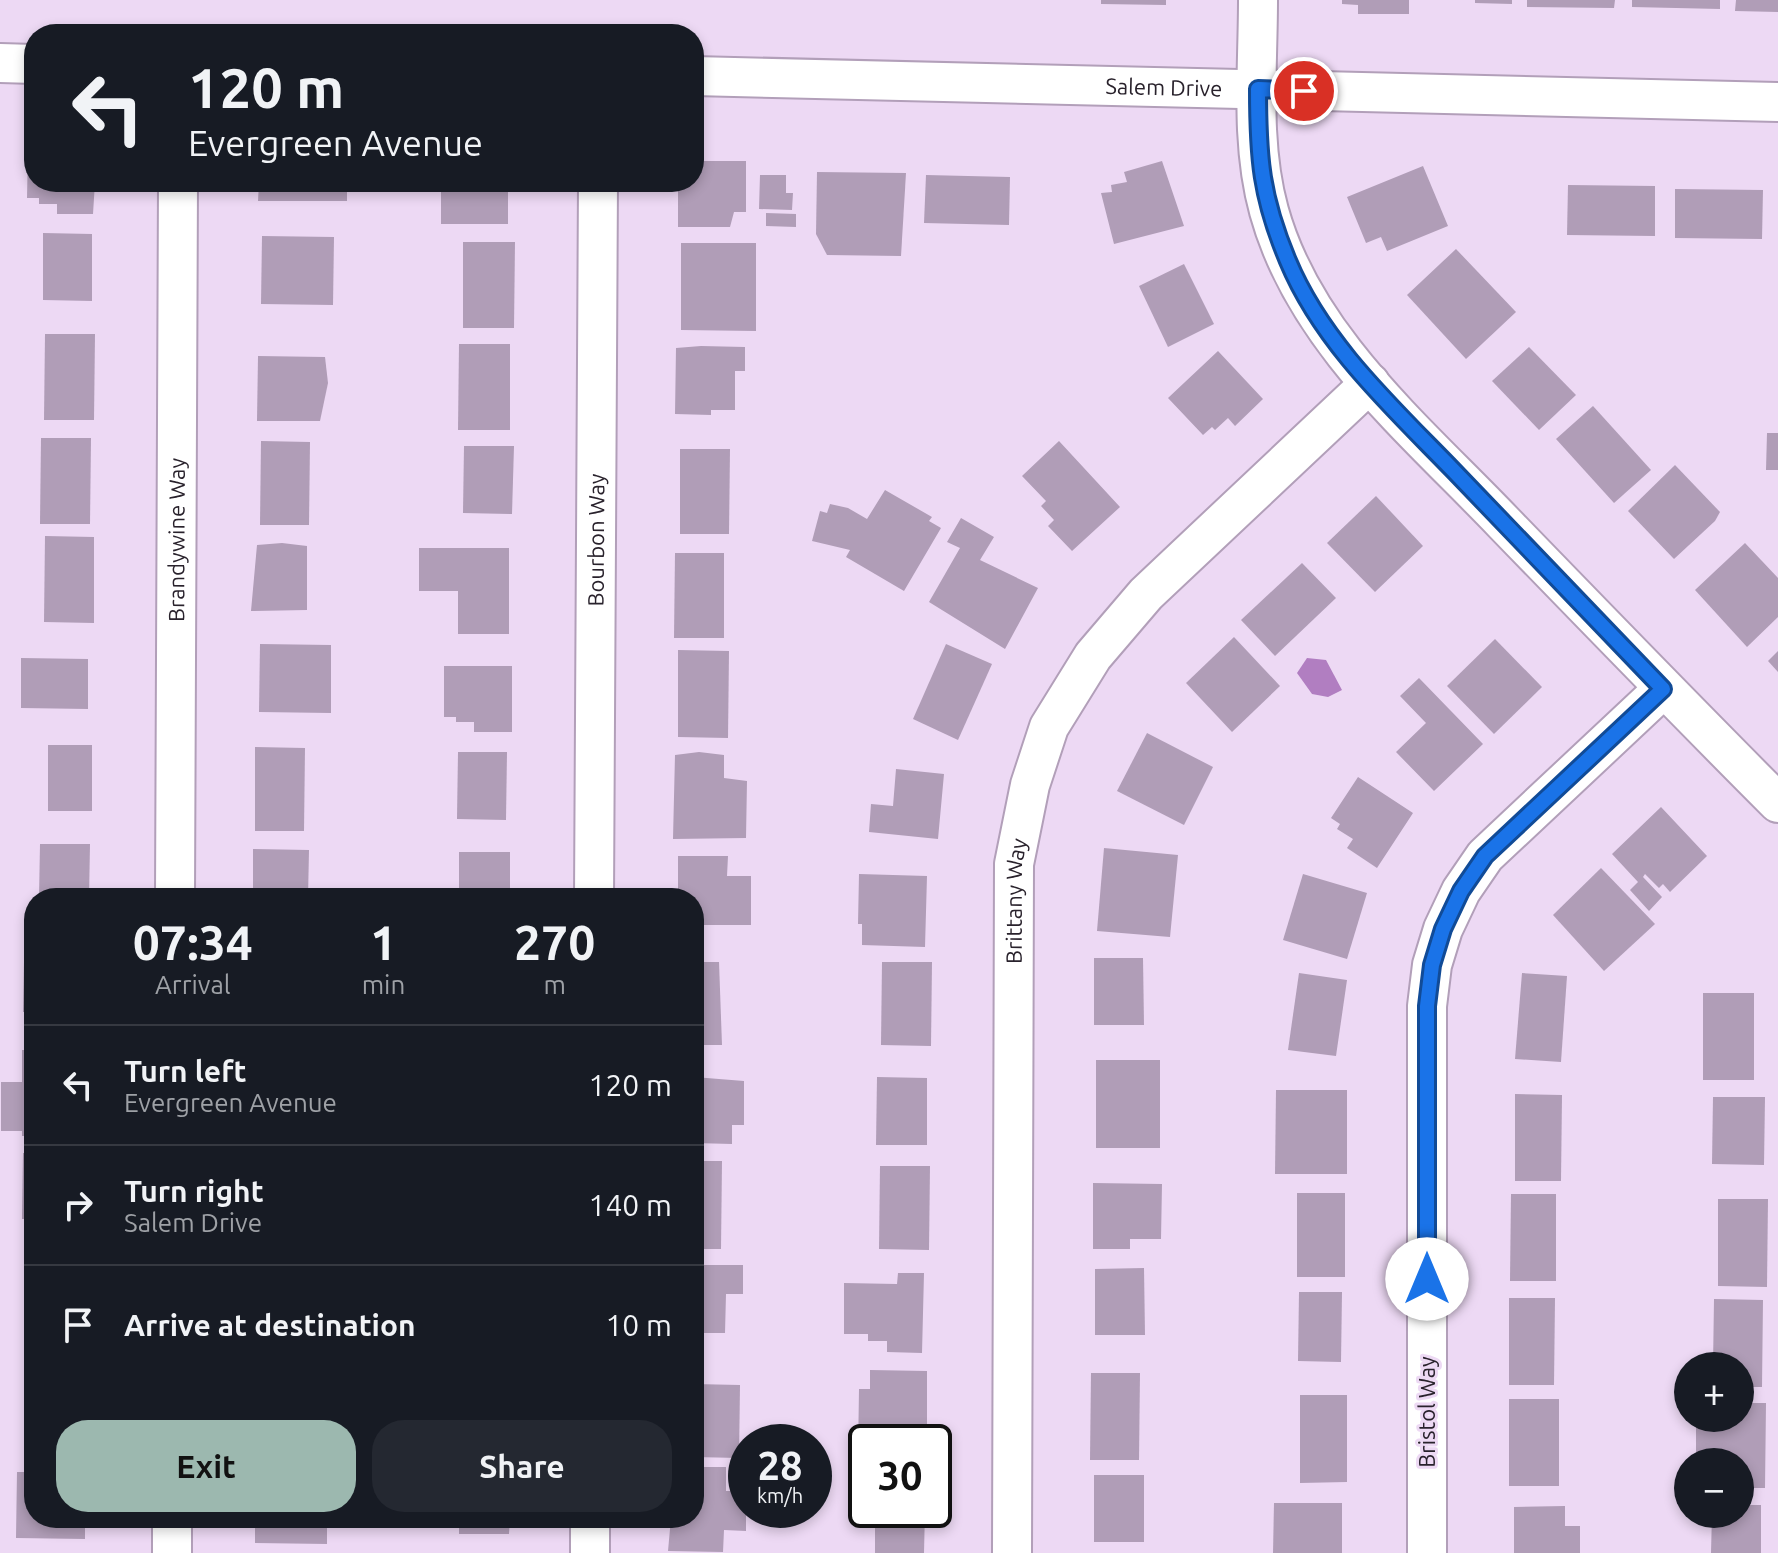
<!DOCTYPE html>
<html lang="en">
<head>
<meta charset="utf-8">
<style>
  body { margin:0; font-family:Ubuntu,sans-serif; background:#242831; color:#f1f3f6; height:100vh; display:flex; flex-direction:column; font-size:30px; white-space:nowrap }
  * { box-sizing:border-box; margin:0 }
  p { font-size:26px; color:#9ea1a6 }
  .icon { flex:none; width:44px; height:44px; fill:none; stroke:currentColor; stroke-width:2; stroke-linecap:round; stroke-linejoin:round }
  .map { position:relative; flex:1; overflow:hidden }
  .sheet { position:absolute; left:24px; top:888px; width:680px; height:640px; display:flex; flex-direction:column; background:#171b24; border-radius:32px; box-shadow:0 4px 12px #0003 }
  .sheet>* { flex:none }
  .banner { position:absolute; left:24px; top:24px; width:680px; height:168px; border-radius:32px; box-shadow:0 4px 12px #0003; background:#171b24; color:#f1f3f6; overflow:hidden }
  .controls { position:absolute; left:1674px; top:1352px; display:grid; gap:16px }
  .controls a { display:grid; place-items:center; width:80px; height:80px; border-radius:50%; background:#171b24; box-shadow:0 4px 12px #0003; font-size:40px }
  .speed { position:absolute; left:728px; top:1424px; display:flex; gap:16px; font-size:40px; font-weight:700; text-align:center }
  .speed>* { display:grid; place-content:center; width:104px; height:104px; border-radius:50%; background:#171b24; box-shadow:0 4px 12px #0003; line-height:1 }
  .speed small { font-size:20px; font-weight:400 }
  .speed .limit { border:4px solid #111; border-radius:12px; background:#fff; color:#111 }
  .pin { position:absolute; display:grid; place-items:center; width:68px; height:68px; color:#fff; margin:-34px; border:4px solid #fff; border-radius:50%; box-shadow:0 2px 8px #0007 }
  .me { position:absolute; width:88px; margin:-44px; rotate:0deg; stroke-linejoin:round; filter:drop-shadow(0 0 6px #0008) }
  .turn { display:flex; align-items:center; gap:28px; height:168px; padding:0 32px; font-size:36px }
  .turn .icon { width:104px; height:104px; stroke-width:2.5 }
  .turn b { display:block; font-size:56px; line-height:68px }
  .eta { display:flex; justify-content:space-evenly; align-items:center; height:136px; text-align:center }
  .eta b { font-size:48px; font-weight:600; line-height:56px }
  .action { display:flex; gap:16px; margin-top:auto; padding:16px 32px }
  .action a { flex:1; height:92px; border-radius:32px; background:#9cb8af; color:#111; font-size:32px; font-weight:600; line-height:92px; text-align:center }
  .action a+a { background:#242831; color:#f1f3f6 }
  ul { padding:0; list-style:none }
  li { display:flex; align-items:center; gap:24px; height:120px; padding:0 32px; border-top:2px solid #363941 }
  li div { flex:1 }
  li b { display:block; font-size:30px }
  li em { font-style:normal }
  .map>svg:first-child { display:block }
  .water { fill:#b17ec1 }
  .building { fill:#b09db7 }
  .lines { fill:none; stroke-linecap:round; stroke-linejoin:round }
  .minor-casing { stroke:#b29fb9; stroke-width:42 }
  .minor { stroke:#fff; stroke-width:38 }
  .route-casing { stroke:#114b97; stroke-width:20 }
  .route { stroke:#1a73e8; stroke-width:14 }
  .labels { text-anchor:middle; stroke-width:6; stroke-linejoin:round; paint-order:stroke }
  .street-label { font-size:22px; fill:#29222c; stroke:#edd9f4 }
</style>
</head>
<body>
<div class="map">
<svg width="1778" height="1553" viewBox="0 0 1778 1553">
  <rect width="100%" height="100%" fill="#edd9f4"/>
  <polygon class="water" points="1307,658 1326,660 1342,690 1328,697 1312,694 1297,673"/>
  <g class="building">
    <polygon points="1101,0 1166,0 1166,5 1101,4"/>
    <polygon points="1342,0 1409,0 1409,14 1358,14 1358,5 1342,4"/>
    <polygon points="1475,0 1512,0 1512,4 1475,3"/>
    <polygon points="1527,0 1615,0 1614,8 1527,7"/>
    <polygon points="1632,0 1720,0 1720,9 1632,7"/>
    <polygon points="1736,0 1778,0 1778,12 1735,11"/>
    <polygon points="28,148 34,149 34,182 95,182 93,214 57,214 57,204 39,204 39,198 27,198"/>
    <polygon points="694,161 746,161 746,212 734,212 730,227 678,227 678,182 694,182"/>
    <polygon points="1162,161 1184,226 1114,244 1101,193 1112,192 1111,185 1127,182 1124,172"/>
    <polygon points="1423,166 1448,226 1387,251 1381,237 1366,243 1347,197"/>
    <polygon points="817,172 906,173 901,256 827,255 816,234"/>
    <polygon points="760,175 786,175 786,193 793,193 792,210 759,209"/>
    <polygon points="926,175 1010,177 1009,225 924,223"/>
    <polygon points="259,182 347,182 347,201 258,201"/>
    <rect x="441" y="182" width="67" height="42"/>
    <polygon points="1568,185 1655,186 1655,236 1567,235"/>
    <polygon points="1675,189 1763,190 1762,239 1675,238"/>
    <polygon points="766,213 796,214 796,227 766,226"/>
    <polygon points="43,233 92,234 92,301 43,300"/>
    <polygon points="262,236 334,237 333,305 261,304"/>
    <polygon points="463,242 515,242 514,328 463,328"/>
    <polygon points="681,243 756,243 756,331 681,330"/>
    <polygon points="1456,249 1516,312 1466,359 1407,295"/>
    <polygon points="1184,264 1214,324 1168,347 1139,286"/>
    <polygon points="45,334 95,334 94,420 44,420"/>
    <polygon points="459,344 510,344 510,430 458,430"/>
    <polygon points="701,346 745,347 745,371 735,371 735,410 711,410 711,415 675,414 676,348"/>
    <polygon points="1529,347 1576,395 1539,430 1492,381"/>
    <polygon points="1218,351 1263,399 1235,426 1228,418 1215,430 1212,427 1203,435 1168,398"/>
    <polygon points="258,356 325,357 328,383 320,421 257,421"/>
    <polygon points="1593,406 1651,470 1614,503 1556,439"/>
    <polygon points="1767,433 1778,433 1778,470 1766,470"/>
    <polygon points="41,438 91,438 90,524 40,524"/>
    <polygon points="261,441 310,442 309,525 260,525"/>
    <polygon points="1059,441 1120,507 1072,551 1048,526 1054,520 1041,506 1046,501 1022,476"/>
    <polygon points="464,446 514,446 512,514 463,513"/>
    <polygon points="680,449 730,449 729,534 680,534"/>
    <polygon points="1675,465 1720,512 1715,521 1674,559 1628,511"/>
    <polygon points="885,490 932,517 929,521 941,528 904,591 846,557 850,550 812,541 820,511 827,513 830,504 848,508 867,519"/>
    <polygon points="1376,496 1423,546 1375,592 1327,543"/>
    <polygon points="961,518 994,537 980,560 1038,588 1005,649 929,602 960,548 947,542"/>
    <polygon points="45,536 94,537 94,623 44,622"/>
    <polygon points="282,543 307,546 307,610 251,611 257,545"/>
    <polygon points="1745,543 1778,578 1778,617 1747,647 1695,590"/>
    <polygon points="419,548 509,548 509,634 458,634 458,591 419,591"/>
    <polygon points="675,553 724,553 724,638 674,638"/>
    <polygon points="1302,563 1336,598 1275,656 1241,620"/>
    <polygon points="1234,637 1280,686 1232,732 1186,683"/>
    <polygon points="1495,639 1542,687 1494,734 1447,686"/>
    <polygon points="260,644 331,645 331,713 259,712"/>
    <polygon points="946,644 992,664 958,740 913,719"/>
    <polygon points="678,650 729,651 728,738 678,737"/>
    <polygon points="1778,651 1778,672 1768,661"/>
    <polygon points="21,658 88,659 88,709 21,708"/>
    <polygon points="444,666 512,666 512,732 474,732 474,722 456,722 456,717 444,717"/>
    <polygon points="1419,678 1483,744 1434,791 1396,752 1426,723 1400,696"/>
    <polygon points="1147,733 1213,767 1184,825 1117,791"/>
    <rect x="48" y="745" width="44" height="66"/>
    <polygon points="255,747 305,748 304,831 255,831"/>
    <polygon points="458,752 507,752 506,820 457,819"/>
    <polygon points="699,752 724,755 724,778 747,781 746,838 673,839 675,755"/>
    <polygon points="896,769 944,774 938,839 869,832 871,804 893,806"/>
    <polygon points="1358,777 1413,813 1377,868 1347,848 1353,839 1337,829 1340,824 1331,818"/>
    <polygon points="1661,807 1707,856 1670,892 1663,884 1659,888 1645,874 1643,877 1662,897 1649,911 1630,890 1638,882 1612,854"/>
    <polygon points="40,844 90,844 89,898 39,898"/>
    <polygon points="1104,848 1178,855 1170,937 1097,931"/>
    <polygon points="253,849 309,850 308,898 253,898"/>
    <rect x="459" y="852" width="51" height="46"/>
    <polygon points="678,856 728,856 727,876 751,876 751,925 694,925 694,898 678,898"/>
    <polygon points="1601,868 1655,924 1604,971 1553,915"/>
    <polygon points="859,874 927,876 925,947 862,945 862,924 858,924"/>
    <polygon points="1303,874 1367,893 1347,959 1283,940"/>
    <polygon points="1094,958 1143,958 1144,1025 1094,1025"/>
    <polygon points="24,962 34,962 34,1012 23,1012"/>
    <polygon points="694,962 719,962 722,1045 694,1045"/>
    <polygon points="882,962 932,962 931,1046 881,1045"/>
    <polygon points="1299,973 1347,980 1336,1056 1288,1050"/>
    <polygon points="1522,973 1567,976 1561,1062 1515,1059"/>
    <rect x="1703" y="993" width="51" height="87"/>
    <polygon points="22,1050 34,1050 34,1136 22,1136 22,1131 1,1131 1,1082 22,1082"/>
    <rect x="1096" y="1060" width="64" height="88"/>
    <polygon points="694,1077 744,1081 744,1125 732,1125 732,1144 694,1143"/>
    <polygon points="877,1077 927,1078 927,1145 876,1145"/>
    <polygon points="1276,1090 1347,1090 1347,1174 1275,1174"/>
    <polygon points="1515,1094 1562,1095 1561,1181 1515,1181"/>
    <polygon points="1713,1097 1765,1097 1764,1165 1712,1164"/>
    <polygon points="23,1153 34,1153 34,1219 22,1219"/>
    <polygon points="694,1161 722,1161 721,1249 694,1249"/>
    <polygon points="880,1166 930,1166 929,1250 879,1249"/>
    <polygon points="1093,1183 1162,1184 1161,1239 1130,1239 1130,1249 1093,1249"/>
    <rect x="1297" y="1193" width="48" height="84"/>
    <polygon points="1511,1194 1556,1194 1556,1281 1510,1281"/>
    <polygon points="1718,1199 1768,1199 1767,1287 1718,1286"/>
    <polygon points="694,1265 743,1265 743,1294 726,1294 725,1333 694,1333"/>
    <polygon points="1144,1268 1145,1335 1095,1335 1095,1269"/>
    <polygon points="898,1273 924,1273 922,1353 887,1352 887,1341 868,1341 868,1334 844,1334 844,1283 897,1284"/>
    <polygon points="1299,1292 1342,1292 1341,1362 1298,1361"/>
    <polygon points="1509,1298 1555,1298 1554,1385 1509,1385"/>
    <polygon points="1714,1299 1763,1300 1762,1387 1740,1387 1740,1366 1713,1366"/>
    <polygon points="870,1370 927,1371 927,1442 866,1442 866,1454 858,1454 859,1389 870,1389"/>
    <polygon points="1091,1373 1140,1373 1139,1460 1090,1460"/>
    <polygon points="694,1384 740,1385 739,1458 694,1457"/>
    <polygon points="1300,1395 1347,1395 1347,1482 1300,1483"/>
    <rect x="1509" y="1399" width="50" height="87"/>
    <polygon points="1740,1403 1766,1403 1765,1488 1740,1488 1740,1462 1696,1462 1696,1418 1740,1418"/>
    <polygon points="694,1467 726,1467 726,1491 746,1491 746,1531 724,1530 723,1552 668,1551 671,1518 694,1518"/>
    <polygon points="17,1472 34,1472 34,1518 85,1518 85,1539 16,1538"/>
    <rect x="1094" y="1475" width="50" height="67"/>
    <polygon points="1274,1503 1342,1503 1342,1553 1273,1553"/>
    <polygon points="1740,1505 1761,1505 1761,1553 1711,1553 1712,1514 1740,1514"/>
    <polygon points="1565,1506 1565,1526 1580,1526 1580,1553 1514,1553 1514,1507"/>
    <polygon points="875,1510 925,1510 924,1553 875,1553"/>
    <polygon points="255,1518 327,1518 327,1544 255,1543"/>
    <polygon points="459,1518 510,1518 509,1534 459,1534"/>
  </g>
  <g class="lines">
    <g class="minor-casing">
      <g id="minor">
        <path d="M1258 0C1258 70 1250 143 1269 211 1304 338 1415 430 1503 522 1594 616 1685 710 1778 803"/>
        <polyline points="0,63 34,64"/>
        <path id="s1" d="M694 76 1778 102"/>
        <path id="s2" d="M175 898 178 182"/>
        <path id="s3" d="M594 898 598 182"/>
        <polyline points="172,1553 172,1518"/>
        <polyline points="590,1553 590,1518"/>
        <path id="s4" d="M1012 1553 1014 864 1030 785 1049 727 1093 656 1146 594 1370 383"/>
        <polyline points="1427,1553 1427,1006 1432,965 1443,929 1461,891 1485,856 1663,689"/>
      </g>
    </g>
    <use href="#minor" class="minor"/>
  </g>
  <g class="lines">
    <g class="route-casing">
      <path id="route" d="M1304 91 1258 89C1258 158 1261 197 1288 261 1322 343 1392 407 1453 470 1523 543 1593 616 1663 689L1485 856 1461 891 1443 929 1432 965 1427 1006V1279"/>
    </g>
    <use href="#route" class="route"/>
  </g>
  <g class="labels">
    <g class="street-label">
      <text dy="8" stroke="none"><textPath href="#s1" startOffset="470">Salem Drive</textPath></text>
      <text dy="8" stroke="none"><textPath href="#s2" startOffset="358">Brandywine Way</textPath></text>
      <text dy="8" stroke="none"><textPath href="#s3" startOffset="358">Bourbon Way</textPath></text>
      <text dy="8" stroke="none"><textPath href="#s4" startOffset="652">Brittany Way</textPath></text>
      <text transform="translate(1427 1412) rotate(-90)" y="8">Bristol Way</text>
    </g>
  </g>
</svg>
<div class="controls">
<a>+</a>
<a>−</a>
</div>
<div class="speed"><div>28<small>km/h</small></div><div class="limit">30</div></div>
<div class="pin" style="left:1304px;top:91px;background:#d93025"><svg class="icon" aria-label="arrive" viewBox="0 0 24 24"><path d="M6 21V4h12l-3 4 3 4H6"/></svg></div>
<svg class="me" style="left:1427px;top:1279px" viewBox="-20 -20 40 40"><circle r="19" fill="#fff"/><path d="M0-13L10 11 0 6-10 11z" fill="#1a73e8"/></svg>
<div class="banner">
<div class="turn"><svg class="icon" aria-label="left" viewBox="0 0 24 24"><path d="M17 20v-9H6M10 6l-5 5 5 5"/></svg><div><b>120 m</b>Evergreen Avenue</div></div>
</div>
<section class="sheet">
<div class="eta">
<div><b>07:34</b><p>Arrival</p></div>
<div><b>1</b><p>min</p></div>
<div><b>270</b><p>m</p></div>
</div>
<ul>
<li><svg class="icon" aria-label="left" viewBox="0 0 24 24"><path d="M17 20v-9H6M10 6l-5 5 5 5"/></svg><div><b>Turn left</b><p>Evergreen Avenue</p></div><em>120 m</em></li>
<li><svg class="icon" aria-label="right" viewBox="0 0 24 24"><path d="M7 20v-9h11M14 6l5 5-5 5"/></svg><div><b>Turn right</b><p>Salem Drive</p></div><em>140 m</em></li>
<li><svg class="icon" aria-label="arrive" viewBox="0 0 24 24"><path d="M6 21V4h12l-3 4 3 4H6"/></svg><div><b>Arrive at destination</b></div><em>10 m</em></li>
</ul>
<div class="action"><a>Exit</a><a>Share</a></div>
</section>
</div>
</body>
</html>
